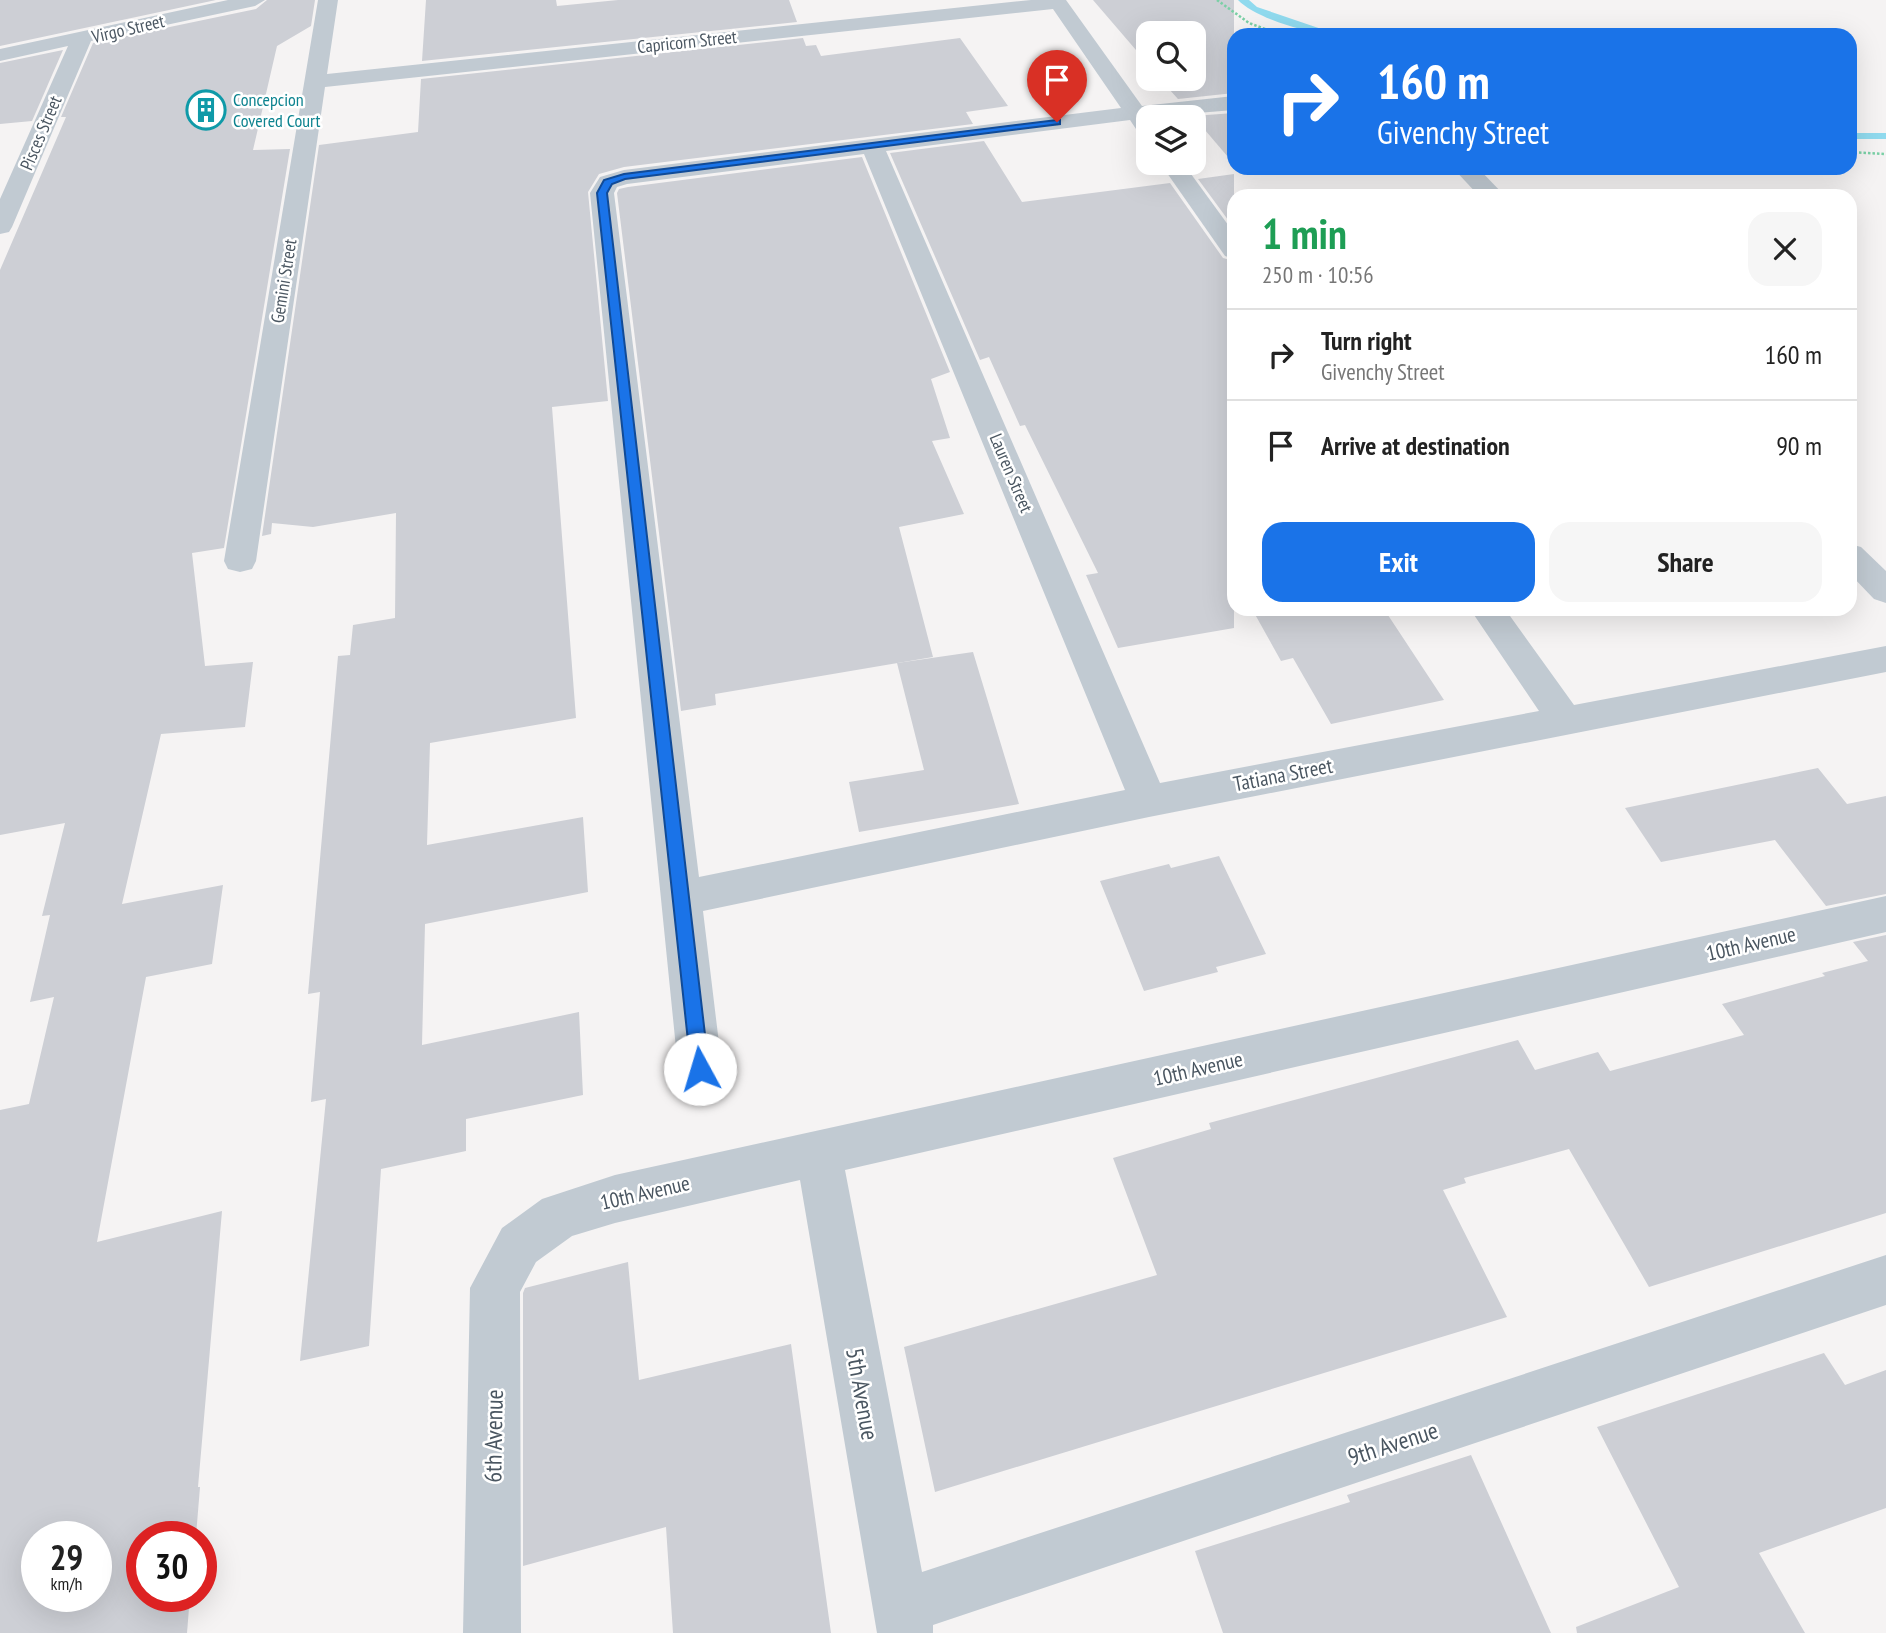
<!DOCTYPE html>
<html lang="en">
<head>
<meta charset="utf-8">
<style>
  body { margin:0; font-family:"PT Sans Narrow",sans-serif; background:#f6f6f6; color:#222; height:100vh; display:flex; flex-direction:column; font-size:26px; white-space:nowrap }
  * { box-sizing:border-box; margin:0 }
  p { font-size:23px; color:#767676 }
  .icon { flex:none; width:38px; height:38px; fill:none; stroke:currentColor; stroke-width:2; stroke-linecap:round; stroke-linejoin:round }
  .map { position:relative; flex:1; overflow:hidden }
  .panel { position:absolute; left:1227px; top:189px; width:630px; height:427px; display:flex; flex-direction:column; background:#fff; border-radius:21px; box-shadow:0 7px 28px #0002 }
  .panel>* { flex:none }
  .guide { position:absolute; left:1227px; top:28px; width:630px; height:147px; border-radius:21px; box-shadow:0 7px 28px #0002; background:#1a73e8; color:#fff; overflow:hidden }
  .buttons { position:absolute; left:1136px; top:21px; display:grid; gap:14px }
  .buttons a { display:grid; place-items:center; width:70px; height:70px; border-radius:14px; background:#fff; box-shadow:0 7px 28px #0002; font-size:35px }
  .speed { position:absolute; left:21px; top:1521px; display:flex; gap:14px; font-size:35px; font-weight:700; text-align:center }
  .speed>* { display:grid; place-content:center; width:91px; height:91px; border-radius:50%; background:#fff; box-shadow:0 7px 28px #0002; line-height:1 }
  .speed small { font-size:18px; font-weight:400 }
  .speed .limit { border:10px solid #d22; background:#fff; color:#111 }
  .pin { position:absolute; display:grid; place-items:center; width:60px; height:60px; color:#fff; margin:-72px -30px; border-radius:50% 50% 50% 0; rotate:-45deg; box-shadow:0 0 7px #0007 }
  .pin .icon { rotate:45deg }
  .me { position:absolute; width:77px; margin:-38px; rotate:354deg; stroke-linejoin:round; filter:drop-shadow(0 0 5px #0008) }
  .turn { display:flex; align-items:center; gap:24px; height:147px; padding:0 35px; font-size:32px }
  .turn .icon { width:91px; height:91px; stroke-width:2.5 }
  .turn b { display:block; font-size:49px; line-height:60px }
  .round { display:grid; place-items:center; flex:none; width:74px; height:74px; border-radius:21px; background:#f6f6f6 }
  .summary { display:flex; align-items:center; justify-content:space-between; height:119px; padding:0 35px }
  h1 { font-size:42px; font-weight:700; line-height:52px; color:#1e9e55 }
  .action { display:flex; gap:14px; margin-top:auto; padding:14px 35px }
  .action a { flex:1; height:80px; border-radius:21px; background:#1a73e8; color:#fff; font-size:28px; font-weight:700; line-height:80px; text-align:center }
  .action a+a { background:#f6f6f6; color:#222 }
  ul { padding:0; list-style:none }
  li { display:flex; align-items:center; gap:21px; height:91px; padding:0 35px; border-top:2px solid #e0e0e0 }
  li div { flex:1 }
  li b { display:block; font-size:26px }
  li em { font-style:normal }
  .map>svg:first-child { display:block }
  .lines { fill:none; stroke-linecap:round; stroke-linejoin:round }
  .stream { fill:#90daee; fill-rule:evenodd }
  .building { fill:#cdcfd5; fill-rule:evenodd }
  .path { stroke:#7ad0a6; stroke-width:2.5; stroke-dasharray:2.5 2; stroke-linecap:butt }
  .street { fill:#c1cad2; fill-rule:evenodd }
  .route { fill:#1a73e8; stroke:#114b97; stroke-width:2 }
  .labels { text-anchor:middle; stroke-width:5; stroke-linejoin:round; paint-order:stroke }
  .far-street-label { font-size:18px; fill:#4a5661; stroke:#fff }
  .far-culture-label { font-size:18px; fill:#0d838f; stroke:#fff; text-anchor:start }
  .street-label { font-size:21px; fill:#4a5661; stroke:#fff }
  .near-street-label { font-size:24px; fill:#4a5661; stroke:#fff }
</style>
</head>
<body>
<div class="map">
<svg width="1886" height="1633" viewBox="0 0 1886 1633">
  <rect width="100%" height="100%" fill="#f5f3f3"/>
  <g class="lines">
    <g class="stream">
      <path d="M1238 0H1249L1257 7 1339 35C1313 35 1256 19 1238 0Z"/>
      <rect x="1850" y="133" width="36" height="6"/>
    </g>
  </g>
  <g class="building">
    <polygon points="0,0 216,0 0,46"/>
    <path d="M267 0H315L311 26 277 46 253 150 290 149 224 548 192 553 205 666 253 662 245 727 161 734 122 904 223 885 212 964 146 977 97 1242 222 1211 198 1487H200L196 1536H142V1596H190L187 1633H0V1110L29 1104 54 997 30 1002 50 915 42 916 65 823 0 835V270L66 117H61L93 43 256 9ZM37 1536H96V1596H37Z"/>
    <polygon points="426,0 556,0 557,6 618,0 789,0 797,22 422,61"/>
    <polygon points="1093,0 1234,0 1234,93 1178,99 1160,79 1194,79 1194,33 1148,33 1148,64"/>
    <polygon points="803,38 806,46 816,45 821,56 960,38 1008,106 966,112 973,124 624,167 599,174 588,192 608,401 552,407 576,718 430,743 427,845 583,817 588,892 425,924 422,1045 579,1012 583,1095 466,1119 466,1151 381,1169 369,1346 300,1361 326,1099 311,1102 320,992 308,994 338,656 350,655 353,625 395,618 396,513 313,527 272,523 271,534 262,536 319,145 418,132 421,79"/>
    <polygon points="63,50 32,121 0,124 0,63"/>
    <polygon points="1234,113 1234,164 1193,116"/>
    <polygon points="984,141 1022,202 1170,183 1223,258 1234,261 1234,628 1118,648 1086,575 1098,573 1025,425 1020,426 989,357 980,360 890,153"/>
    <polygon points="862,157 950,372 931,379 950,438 932,441 964,514 899,527 933,657 715,694 716,705 681,711 617,193 619,189 628,187"/>
    <polygon points="1234,174 1234,228 1198,179"/>
    <polygon points="1252,609 1384,609 1444,700 1331,724 1293,658 1281,661"/>
    <polygon points="973,652 1019,804 859,832 849,782 924,770 897,663"/>
    <polygon points="1818,768 1847,804 1886,796 1886,894 1826,906 1775,840 1661,862 1625,808"/>
    <polygon points="1219,856 1266,954 1216,967 1218,972 1144,991 1100,881 1169,864 1171,868"/>
    <polygon points="1886,935 1886,1213 1649,1287 1569,1149 1464,1178 1466,1183 1443,1190 1507,1317 935,1492 904,1347 1157,1275 1113,1158 1211,1129 1209,1123 1518,1040 1535,1070 1598,1052 1610,1071 1744,1035 1722,1004 1825,976 1822,973 1868,961 1853,942"/>
    <polygon points="628,1262 639,1380 791,1344 831,1633 673,1633 666,1527 523,1566 523,1293 525,1288"/>
    <polygon points="1824,1353 1845,1385 1886,1370 1886,1508 1759,1553 1805,1633 1577,1633 1576,1627 1679,1587 1597,1427"/>
    <polygon points="1471,1455 1551,1633 1223,1633 1195,1551 1350,1502 1347,1495"/>
  </g>
  <g class="lines">
    <g class="path">
      <polyline points="1217,0 1249,23 1281,35"/>
      <polyline points="1850,152 1886,154"/>
    </g>
    <g class="street">
      <polygon points="228,0 265,0 255,6 91,41 12,227 9,232 0,234 0,199 68,46 0,61 0,49"/>
      <path d="M318 0H338L327 74 1031 0H1066L1142 106 1234 96V110L1148 117V137L1140 135 1130 120 886 151 1160 783 1539 711 1470 609H1505L1574 705 1886 646V672L1149 817 703 911 722 1068 716 1083 700 1089 684 1083 678 1068 590 193 600 177 624 170 1121 108 1053 9 325 87 256 561 252 569 240 572 228 569 224 561ZM864 154 1125 790 699 877 614 193 617 187 627 184Z"/>
      <polygon points="1160,163 1183,163 1234,233 1234,259 1225,256"/>
      <polygon points="1453,168 1478,168 1505,196 1479,196"/>
      <polygon points="1850,544 1861,547 1886,571 1886,603 1874,599 1850,574"/>
      <polygon points="1886,896 1886,932 845,1170 922,1572 1886,1255 1886,1305 933,1625 933,1633 877,1633 800,1180 615,1223 572,1236 536,1262 520,1292 521,1633 463,1633 470,1288 502,1228 542,1199 615,1175"/>
    </g>
  </g>
  <polygon class="route" points="1057,120 1060,120 1060,124 625,179 612,184 607,193 709,1069 706,1075 700,1077 693,1075 691,1069 597,193 604,180 624,174"/>
  <defs>
    <g id="building-ring" transform="scale(2.0125)"><circle r="9.5" fill="#fff" stroke="#0f9aa8" stroke-width="1.5"/><path d="M-4-6H4V6H1V3H-1V6H-4ZM-2.5-4.3h1.7v1.8h-1.7ZM.8-4.3h1.7v1.8H.8ZM-2.5-1h1.7V.8h-1.7ZM.8-1h1.7V.8H.8Z" fill="#0f9aa8"/></g>
  </defs>
  <g fill-rule="evenodd">
    <use href="#building-ring" x="206" y="110"/>
  </g>
  <g class="labels">
    <g class="far-street-label">
      <text transform="translate(128 29) rotate(-13)" y="6">Virgo Street</text>
      <text transform="translate(687 42) rotate(-6)" y="6">Capricorn Street</text>
      <text transform="translate(41 133) rotate(-67)" y="6">Pisces Street</text>
      <text transform="translate(284 281) rotate(-81)" y="6">Gemini Street</text>
      <text transform="translate(1011 473) rotate(67)" y="6">Lauren Street</text>
    </g>
    <g class="far-culture-label">
      <text x="233" y="106">Concepcion<tspan x="233" dy="21">Covered Court</tspan></text>
    </g>
    <g class="street-label">
      <text transform="translate(1283 775) rotate(-11)" y="7">Tatiana Street</text>
      <text transform="translate(1751 944) rotate(-13)" y="7">10th Avenue</text>
      <text transform="translate(1198 1069) rotate(-13)" y="7">10th Avenue</text>
      <text transform="translate(645 1193) rotate(-13)" y="7">10th Avenue</text>
    </g>
    <g class="near-street-label">
      <text transform="translate(862 1394) rotate(80)" y="8">5th Avenue</text>
      <text transform="translate(494 1436) rotate(-89)" y="8">6th Avenue</text>
      <text transform="translate(1393 1444) rotate(-18)" y="8">9th Avenue</text>
    </g>
  </g>
</svg>
<div class="buttons">
<a><svg class="icon" aria-label="search" viewBox="0 0 24 24"><circle cx="10" cy="10" r="6"/><path d="M15 15l6 6"/></svg></a>
<a><svg class="icon" aria-label="layers" viewBox="0 0 24 24"><path d="M12 4l9 5-9 5-9-5zM3 14l9 5 9-5"/></svg></a>
</div>
<div class="speed"><div>29<small>km/h</small></div><div class="limit">30</div></div>
<div class="pin" style="left:1057px;top:122px;background:#d93025"><svg class="icon" aria-label="arrive" viewBox="0 0 24 24"><path d="M6 21V4h12l-3 4 3 4H6"/></svg></div>
<svg class="me" style="left:700px;top:1069px" viewBox="-20 -20 40 40"><circle r="19" fill="#fff"/><path d="M0-13L10 11 0 6-10 11z" fill="#1a73e8"/></svg>
<div class="guide">
<div class="turn"><svg class="icon" aria-label="right" viewBox="0 0 24 24"><path d="M7 20v-9h11M14 6l5 5-5 5"/></svg><div><b>160 m</b>Givenchy Street</div></div>
</div>
<section class="panel">
<div class="summary"><div><h1>1 min</h1><p>250 m · 10:56</p></div><a class="round"><svg class="icon" aria-label="close" viewBox="0 0 24 24"><path d="M6 6l12 12M18 6L6 18"/></svg></a></div>
<ul>
<li><svg class="icon" aria-label="right" viewBox="0 0 24 24"><path d="M7 20v-9h11M14 6l5 5-5 5"/></svg><div><b>Turn right</b><p>Givenchy Street</p></div><em>160 m</em></li>
<li><svg class="icon" aria-label="arrive" viewBox="0 0 24 24"><path d="M6 21V4h12l-3 4 3 4H6"/></svg><div><b>Arrive at destination</b></div><em>90 m</em></li>
</ul>
<div class="action"><a>Exit</a><a>Share</a></div>
</section>
</div>
</body>
</html>
